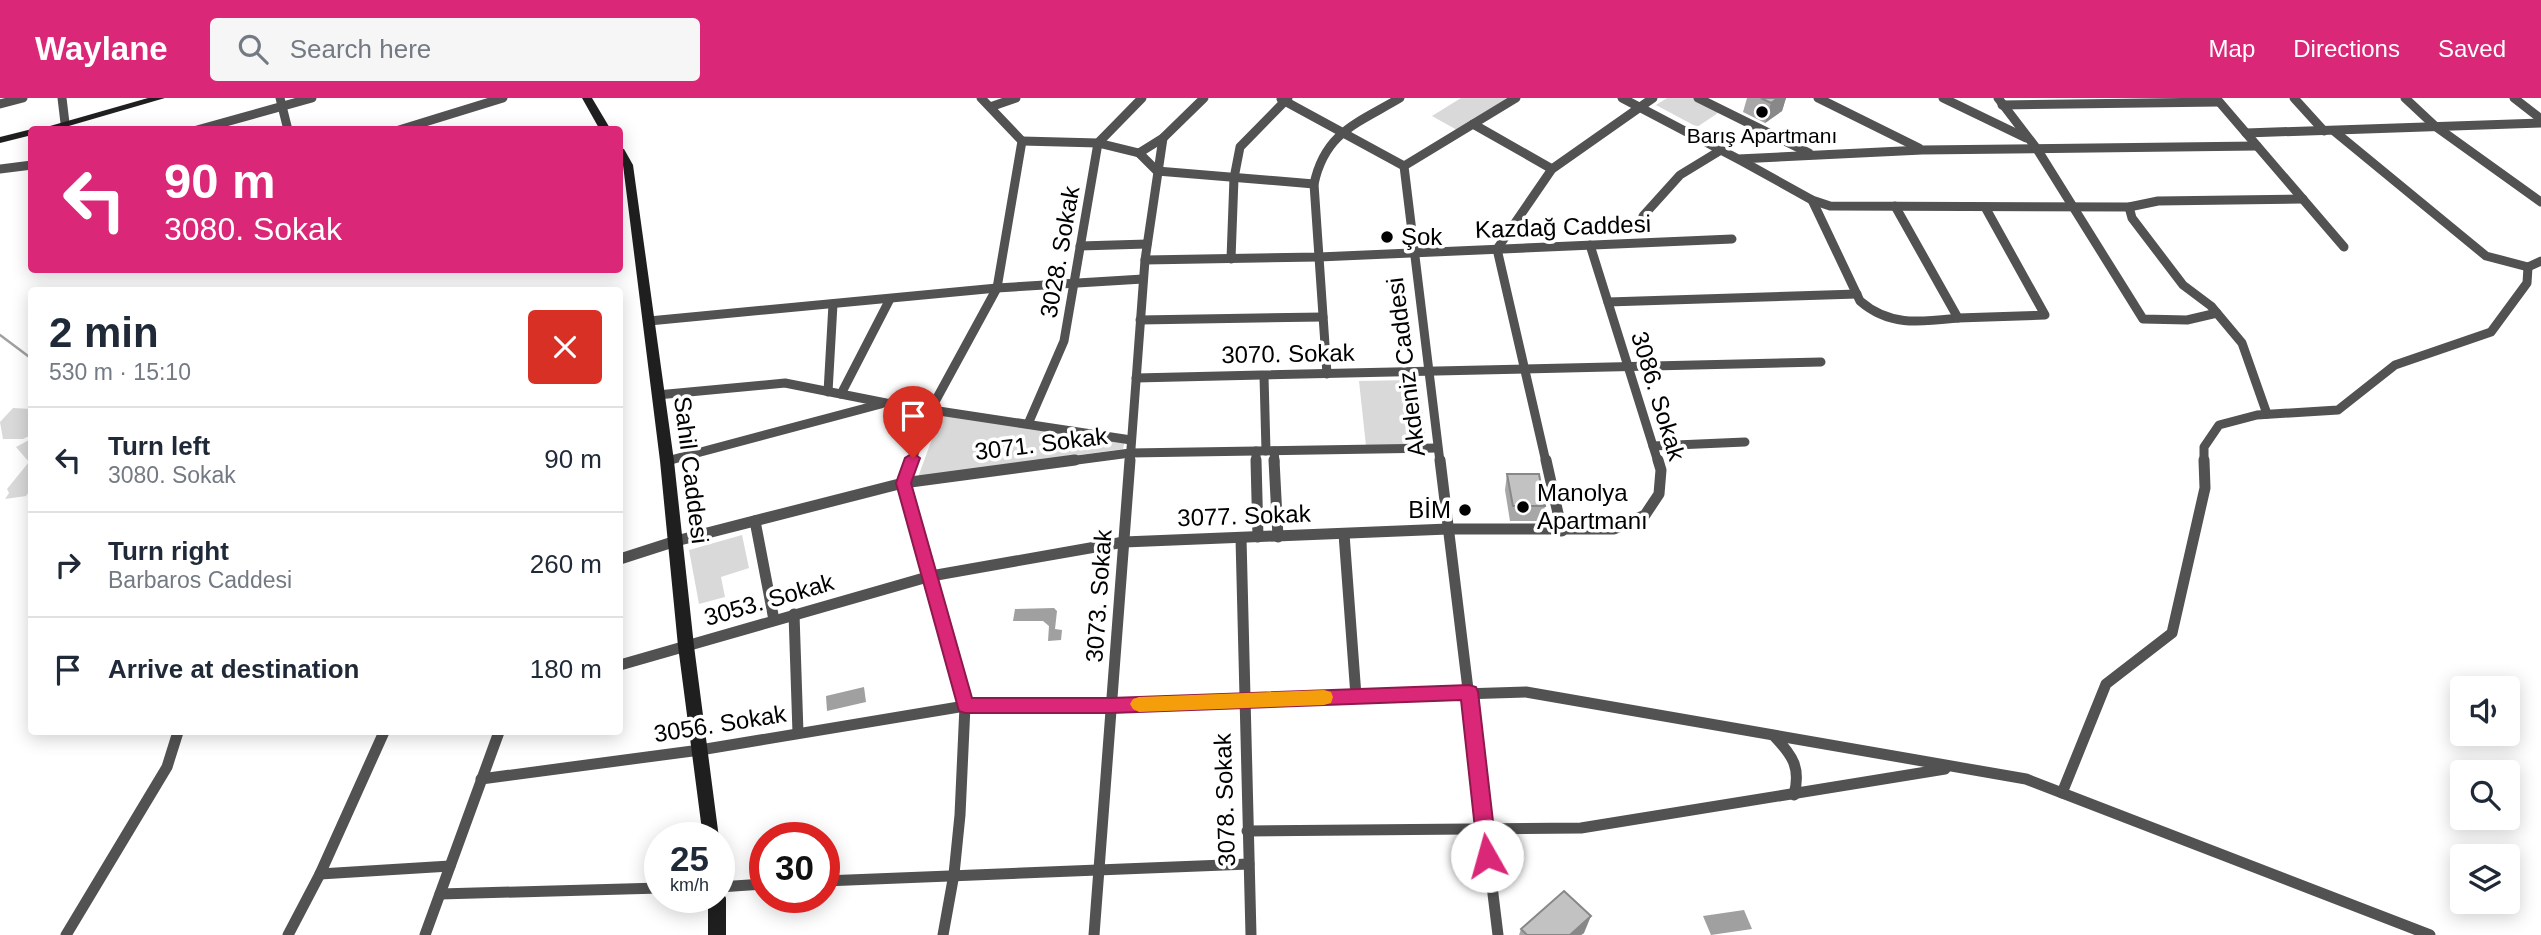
<!DOCTYPE html>
<html lang="en">
<head>
<meta charset="utf-8">
<style>
  body { margin:0; font-family:Arial,sans-serif; background:#f6f6f7; color:#1f2937; height:100vh; display:flex; flex-direction:column; font-size:26px; white-space:nowrap }
  * { box-sizing:border-box; margin:0 }
  p { font-size:23px; color:#747a83 }
  .icon { flex:none; width:38px; height:38px; fill:none; stroke:currentColor; stroke-width:2; stroke-linecap:round; stroke-linejoin:round }
  .map { position:relative; flex:1; overflow:hidden }
  .panel { position:absolute; left:28px; top:189px; width:595px; height:448px; display:flex; flex-direction:column; background:#fff; border-radius:7px; box-shadow:0 4px 18px #0003 }
  .panel>* { flex:none }
  .top-card { position:absolute; left:28px; top:28px; width:595px; height:147px; border-radius:7px; box-shadow:0 4px 18px #0003; background:#db2777; color:#fff; overflow:hidden }
  .buttons { position:absolute; left:2450px; top:578px; display:grid; gap:14px }
  .buttons a { display:grid; place-items:center; width:70px; height:70px; border-radius:7px; background:#fff; box-shadow:0 4px 18px #0003; font-size:35px }
  .speed { position:absolute; left:644px; top:724px; display:flex; gap:14px; font-size:35px; font-weight:700; text-align:center }
  .speed>* { display:grid; place-content:center; width:91px; height:91px; border-radius:50%; background:#fff; box-shadow:0 4px 18px #0003; line-height:1 }
  .speed small { font-size:18px; font-weight:400 }
  .speed .limit { border:10px solid #d22; background:#fff; color:#111 }
  .pin { position:absolute; display:grid; place-items:center; width:60px; height:60px; color:#fff; margin:-72px -30px; border-radius:50% 50% 50% 0; rotate:-45deg; box-shadow:0 0 7px #0007 }
  .pin .icon { rotate:45deg }
  .me { position:absolute; width:77px; margin:-38px; rotate:353deg; stroke-linejoin:round; filter:drop-shadow(0 0 5px #0008) }
  .turn { display:flex; align-items:center; gap:24px; height:147px; padding:0 21px; font-size:32px }
  .turn .icon { width:91px; height:91px; stroke-width:2.5 }
  .turn b { display:block; font-size:49px; line-height:60px }
  .round { display:grid; place-items:center; flex:none; width:74px; height:74px; border-radius:7px; background:#f6f6f7 }
  .head { display:flex; align-items:center; justify-content:space-between; height:119px; padding:0 21px }
  h1 { font-size:42px; font-weight:700; line-height:52px }
  ul { padding:0; list-style:none }
  li { display:flex; align-items:center; gap:21px; height:105px; padding:0 21px; border-top:2px solid #e0e1e3 }
  li div { flex:1 }
  li b { display:block; font-size:26px }
  li em { font-style:normal }
  header { display:flex; align-items:center; gap:42px; box-sizing:border-box; height:98px; padding:0 35px; background:#db2777; color:#fff }
  header strong { font-size:33px }
  nav { display:flex; gap:38px; margin-inline-start:auto; font-size:24px }
  .search { width:490px; height:63px; background:#f6f6f7; display:flex; align-items:center; gap:18px; box-sizing:border-box; padding:0 24px; border-radius:7px; color:#747a83; font-size:26px }
  .map>svg:first-child { display:block }
  .green { fill:#d9d9d9 }
  .water { fill:#a0a0a0 }
  .lines { fill:none; stroke-linecap:round; stroke-linejoin:round }
  .stream { stroke:#a0a0a0; stroke-width:2.5 }
  .street-far1 { stroke:#525252; stroke-width:9 }
  .street { stroke:#525252; stroke-width:11 }
  .secondary { fill:#1f1f1f; fill-rule:evenodd }
  .wall { fill:#a7a7a7 }
  .shaded-wall { fill:#888 }
  .building { fill:#c2c2c2; stroke:#888; stroke-width:2 }
  .route { fill:#db2777; stroke:#8e194d; stroke-width:2 }
  .slow { fill:#f59e0b }
  .poi-dot { fill:#000; stroke:#fff; stroke-width:2.5 }
  .labels { text-anchor:middle; stroke-width:7; stroke-linejoin:round; paint-order:stroke }
  .far-poi-label { font-size:21px; fill:#000; stroke:#fff }
  .street-label { font-size:24px; fill:#000; stroke:#fff }
  .poi-label { font-size:24px; fill:#000; stroke:#fff; text-anchor:start }
</style>
</head>
<body>
<header>
<strong>Waylane</strong>
<div class="search"><svg class="icon" aria-label="search" viewBox="0 0 24 24"><circle cx="10" cy="10" r="6"/><path d="M15 15l6 6"/></svg>Search here</div>
<nav><a>Map</a><a>Directions</a><a>Saved</a></nav>
</header>
<div class="map">
<svg width="2541" height="837" viewBox="0 0 2541 837">
  <rect width="100%" height="100%" fill="#fff"/>
  <g class="green">
    <polygon points="1461,0 1508,0 1457,32 1432,18"/>
    <polygon points="1667,0 1695,0 1721,13 1697,29 1656,7"/>
    <polygon points="1410,282 1419,288 1426,341 1420,346 1366,348 1359,283"/>
    <polygon points="13,310 31,311 31,337 23,341 3,341 0,324"/>
    <polygon points="941,317 1125,342 1123,351 918,379"/>
    <polygon points="31,341 31,391 26,398 5,401 9,395 7,391 29,364 16,349"/>
    <polygon points="742,437 749,470 721,479 725,499 699,506 689,452"/>
  </g>
  <g class="water">
    <polygon points="1054,510 1057,513 1055,531 1062,532 1061,542 1048,543 1049,528 1043,523 1013,523 1015,511"/>
    <polygon points="864,589 866,604 827,613 826,598"/>
    <polygon points="1744,812 1752,831 1711,837 1703,818"/>
  </g>
  <g class="lines">
    <polyline class="stream" points="0,237 32,261"/>
    <g class="street-far1">
      <polyline points="62,0 65,25"/>
      <polyline points="280,0 288,32"/>
      <polyline points="1622,0 1738,61 1922,52 2257,48"/>
      <polyline points="1698,0 1809,55"/>
      <polyline points="1818,0 1919,50"/>
      <polyline points="1943,0 2026,40"/>
      <polyline points="1998,0 2037,51 2143,221 2187,222 2217,215"/>
      <polyline points="2216,0 2344,149"/>
      <polyline points="2294,0 2324,33"/>
      <polyline points="2405,0 2435,28 2541,104"/>
      <polyline points="2514,0 2541,21"/>
      <polyline points="1281,1 1404,68"/>
      <polyline points="0,6 23,0"/>
      <polyline points="2002,7 2219,4"/>
      <polyline points="990,9 1016,0"/>
      <polyline points="1473,26 1552,71"/>
      <polyline points="197,32 312,0"/>
      <polyline points="399,32 503,0"/>
      <polyline points="2334,33 2486,158 2528,169 2541,163"/>
      <polyline points="2246,35 2541,25"/>
      <polyline points="1022,43 1098,45 1139,55 1157,73 1314,86"/>
      <polyline points="1139,55 1163,40 1204,0"/>
      <polyline points="1740,62 1812,102 1830,108 2129,109 2158,103 2303,101"/>
      <polyline points="0,71 32,67"/>
      <path d="M1812 102 1860 203C1890 229 1921 224 1958 220"/>
      <polyline points="1895,108 1958,220 2045,217 1985,109"/>
      <polyline points="2129,109 2132,120 2183,187 2211,208 2242,245 2267,316"/>
      <polyline points="1643,118 1680,77 1721,52"/>
      <polyline points="1590,147 1658,364"/>
      <polyline points="1080,148 1147,146"/>
      <polyline points="1231,161 1234,80 1240,49 1288,0"/>
      <polyline points="1145,162 1319,159 1732,141"/>
      <polyline points="1608,204 1857,196"/>
      <polyline points="1140,222 1323,219"/>
      <polyline points="649,223 997,190 1143,181"/>
      <path d="M1327 276 1314 86C1325 34 1358 25 1400 0"/>
      <polyline points="1264,278 1266,353"/>
      <polyline points="1136,280 1821,264"/>
      <polyline points="828,294 833,206"/>
      <polyline points="841,296 890,201"/>
      <polyline points="657,297 785,285 886,305 1131,342"/>
      <polyline points="1028,326 1064,243 1098,45 1142,0"/>
      <polyline points="1653,348 1745,344"/>
      <polyline points="1256,353 1256,364"/>
      <polyline points="1274,353 1275,364"/>
      <polyline points="667,363 881,306"/>
      <polyline points="911,364 931,311 997,190 1022,43 981,0"/>
      <polyline points="1062,364 1130,355 1437,350"/>
      <polyline points="1130,364 1145,162 1163,40"/>
      <polyline points="1440,364 1404,68 1516,0"/>
      <polyline points="1546,364 1497,151 1552,71 1653,0"/>
      <polyline points="2204,364 2204,349 2219,327 2257,317 2338,312 2395,267 2491,234 2527,185 2528,169"/>
    </g>
    <g class="street">
      <polyline points="912,362 903,385 965,608 960,717 954,776 943,837"/>
      <polyline points="1256,362 1258,439"/>
      <polyline points="1274,362 1278,439"/>
      <polyline points="1440,362 1498,837"/>
      <polyline points="1546,362 1562,433"/>
      <polyline points="667,363 670,362"/>
      <polyline points="755,423 774,522"/>
      <polyline points="1344,436 1356,598"/>
      <polyline points="1241,440 1251,837"/>
      <polyline points="620,461 676,443 903,385 1075,362"/>
      <polyline points="794,516 798,635"/>
      <polyline points="620,567 931,478 1124,444 1448,431 1614,431 1645,417 1659,396 1661,372 1658,362"/>
      <path d="M1775 639C1793 658 1801 670 1794 697"/>
      <polyline points="481,681 700,652 965,608 1111,607 1526,594 2026,681 2430,837"/>
      <polyline points="2062,695 2106,586 2172,535 2205,390 2204,362"/>
      <polyline points="1247,733 1581,730 1945,671"/>
      <polyline points="320,776 450,768"/>
      <polyline points="824,783 1249,766"/>
      <polyline points="719,789 765,786"/>
      <polyline points="440,796 660,790"/>
      <polyline points="66,837 167,669 178,634"/>
      <polyline points="288,837 320,776 384,634"/>
      <polyline points="425,837 499,634"/>
      <polyline points="1094,837 1130,362"/>
    </g>
    <g class="secondary">
      <polygon points="148,0 165,0 55,32 36,32"/>
      <polygon points="582,0 592,0 611,32 600,32"/>
      <polygon points="32,31 35,32 32,32 32,37 0,45 0,39"/>
      <polygon points="620,50 624,51 633,67 674,363 694,548 719,740 703,740 678,548 660,363 623,67 620,62"/>
      <polygon points="719,793 723,794 726,800 726,837 708,837 708,800 719,800"/>
    </g>
  </g>
  <g class="wall">
    <polygon points="1747,0 1786,0 1782,13 1765,25 1743,14"/>
    <polygon points="1507,376 1545,408 1542,423 1510,423 1505,392"/>
    <polygon points="1521,831 1584,835 1581,837 1519,837"/>
  </g>
  <g class="shaded-wall">
    <polygon points="1778,0 1786,0 1782,13 1765,25 1771,5"/>
    <polygon points="1591,818 1584,835 1581,837 1570,837"/>
  </g>
  <g class="building">
    <polygon points="1761,0 1778,0 1771,5"/>
    <polygon points="1507,376 1539,376 1545,408 1513,408"/>
    <polygon points="1564,793 1591,818 1570,837 1527,837 1521,831"/>
  </g>
  <polygon class="route" points="913,355 920,360 911,385 972,600 1111,600 1469,587 1476,589 1478,594 1497,758 1494,764 1487,767 1480,764 1478,758 1461,602 1111,615 965,615 959,613 896,385 905,360"/>
  <polygon class="slow" points="1324,592 1331,594 1333,599 1331,605 1324,607 1139,614 1133,611 1130,606 1133,601 1139,599"/>
  <g class="poi-dot">
    <circle cx="1762" cy="14" r="7"/>
    <circle cx="1387" cy="139" r="7"/>
    <circle cx="1523" cy="409" r="7"/>
    <circle cx="1465" cy="412" r="7"/>
  </g>
  <g class="labels">
    <g class="far-poi-label">
      <text x="1762" y="45">Barış Apartmanı</text>
    </g>
    <g class="street-label">
      <text transform="translate(1563 129) rotate(-2)" y="8">Kazdağ Caddesi</text>
      <text transform="translate(1060 154) rotate(-80)" y="8">3028. Sokak</text>
      <text transform="translate(1288 256) rotate(-1)" y="8">3070. Sokak</text>
      <text transform="translate(1406 269) rotate(-97)" y="8">Akdeniz Caddesi</text>
      <text transform="translate(1658 298) rotate(73)" y="8">3086. Sokak</text>
      <text transform="translate(1041 346) rotate(-7)" y="8">3071. Sokak</text>
      <text transform="translate(691 372) rotate(83)" y="8">Sahil Caddesi</text>
      <text transform="translate(1244 418) rotate(-2)" y="8">3077. Sokak</text>
      <text transform="translate(1099 498) rotate(-86)" y="8">3073. Sokak</text>
      <text transform="translate(769 502) rotate(-16)" y="8">3053. Sokak</text>
      <text transform="translate(720 626) rotate(-9)" y="8">3056. Sokak</text>
      <text transform="translate(1225 702) rotate(-92)" y="8">3078. Sokak</text>
    </g>
    <g class="poi-label">
      <text x="1401" y="147">Şok</text>
      <text x="1537" y="403">Manolya<tspan x="1537" dy="28">Apartmanı</tspan></text>
      <text x="1451" y="420" text-anchor="end">BİM</text>
    </g>
  </g>
</svg>
<div class="buttons">
<a><svg class="icon" aria-label="sound" viewBox="0 0 24 24"><path d="M4 9h4l5-4v14l-5-4H4zM17 9q2 3 0 6"/></svg></a>
<a><svg class="icon" aria-label="search" viewBox="0 0 24 24"><circle cx="10" cy="10" r="6"/><path d="M15 15l6 6"/></svg></a>
<a><svg class="icon" aria-label="layers" viewBox="0 0 24 24"><path d="M12 4l9 5-9 5-9-5zM3 14l9 5 9-5"/></svg></a>
</div>
<div class="speed"><div>25<small>km/h</small></div><div class="limit">30</div></div>
<div class="pin" style="left:913px;top:360px;background:#d93025"><svg class="icon" aria-label="arrive" viewBox="0 0 24 24"><path d="M6 21V4h12l-3 4 3 4H6"/></svg></div>
<svg class="me" style="left:1487px;top:758px" viewBox="-20 -20 40 40"><circle r="19" fill="#fff"/><path d="M0-13L10 11 0 6-10 11z" fill="#db2777"/></svg>
<div class="top-card">
<div class="turn"><svg class="icon" aria-label="left" viewBox="0 0 24 24"><path d="M17 20v-9H6M10 6l-5 5 5 5"/></svg><div><b>90 m</b>3080. Sokak</div></div>
</div>
<section class="panel">
<div class="head"><div><h1>2 min</h1><p>530 m · 15:10</p></div><a class="round" style="background:#d93025;color:#fff"><svg class="icon" aria-label="close" viewBox="0 0 24 24"><path d="M6 6l12 12M18 6L6 18"/></svg></a></div>
<ul>
<li><svg class="icon" aria-label="left" viewBox="0 0 24 24"><path d="M17 20v-9H6M10 6l-5 5 5 5"/></svg><div><b>Turn left</b><p>3080. Sokak</p></div><em>90 m</em></li>
<li><svg class="icon" aria-label="right" viewBox="0 0 24 24"><path d="M7 20v-9h11M14 6l5 5-5 5"/></svg><div><b>Turn right</b><p>Barbaros Caddesi</p></div><em>260 m</em></li>
<li><svg class="icon" aria-label="arrive" viewBox="0 0 24 24"><path d="M6 21V4h12l-3 4 3 4H6"/></svg><div><b>Arrive at destination</b></div><em>180 m</em></li>
</ul>
</section>
</div>
</body>
</html>
